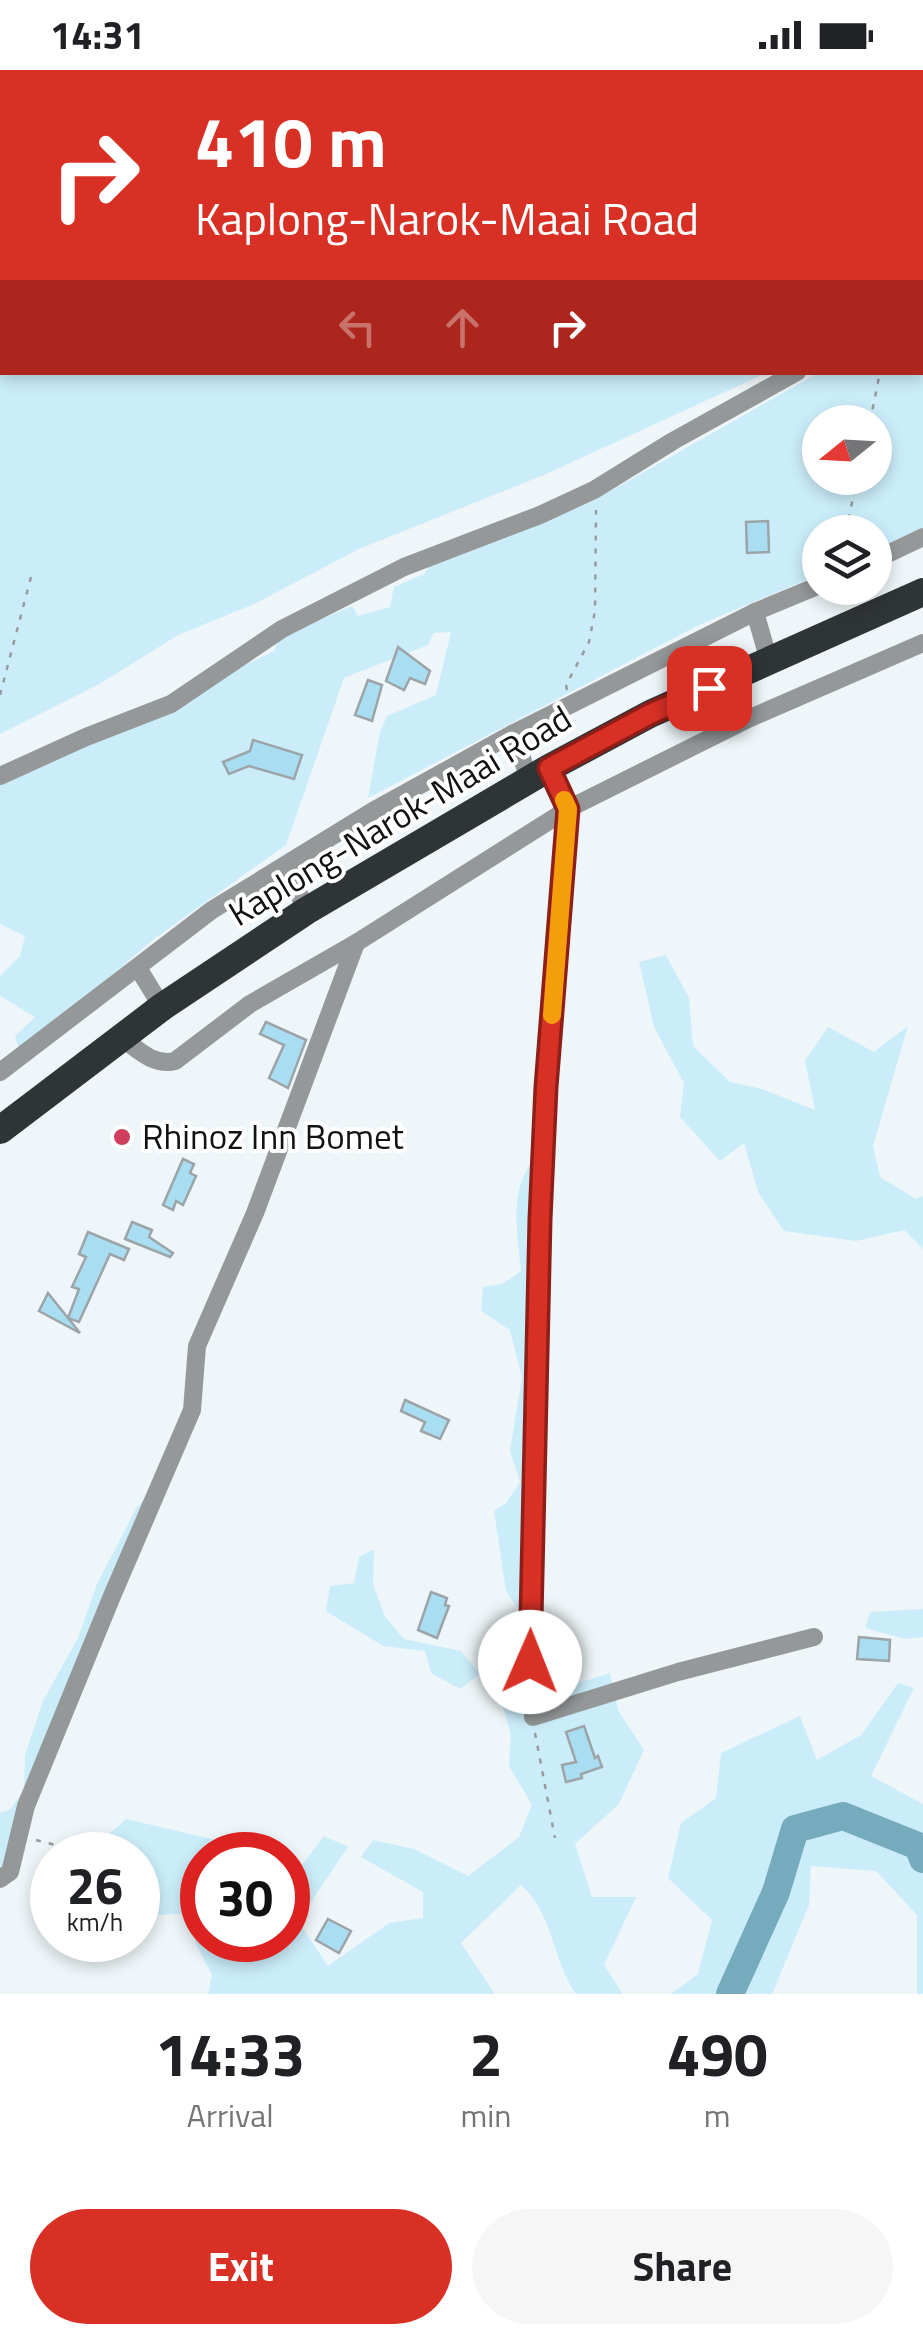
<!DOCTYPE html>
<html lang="en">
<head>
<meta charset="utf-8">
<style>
  body { margin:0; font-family:"Titillium Web",sans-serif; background:#f6f6f6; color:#202124; height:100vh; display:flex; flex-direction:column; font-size:38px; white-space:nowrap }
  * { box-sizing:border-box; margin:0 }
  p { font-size:32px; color:#757577 }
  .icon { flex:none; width:55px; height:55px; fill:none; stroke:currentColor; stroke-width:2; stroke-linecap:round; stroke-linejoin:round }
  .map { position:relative; height:1924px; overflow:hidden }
  .sheet { display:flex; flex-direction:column; background:#fff; flex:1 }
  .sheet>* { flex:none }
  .hud { position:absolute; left:0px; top:0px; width:925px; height:305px; box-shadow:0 5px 15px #0003; background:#d93025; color:#fff; overflow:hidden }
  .needle { width:65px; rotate:252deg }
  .tools { position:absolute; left:802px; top:335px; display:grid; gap:20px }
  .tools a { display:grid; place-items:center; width:90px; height:90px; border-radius:50%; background:#fff; box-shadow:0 5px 15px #0003; font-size:50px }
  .speed { position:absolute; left:30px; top:1762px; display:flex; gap:20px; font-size:50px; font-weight:700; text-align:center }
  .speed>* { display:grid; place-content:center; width:130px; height:130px; border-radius:50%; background:#fff; box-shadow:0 5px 15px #0003; line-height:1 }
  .speed small { font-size:25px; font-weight:400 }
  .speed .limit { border:15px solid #d22; background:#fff; color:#111 }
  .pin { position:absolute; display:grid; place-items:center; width:85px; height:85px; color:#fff; margin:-42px; border-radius:20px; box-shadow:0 5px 15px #0006 }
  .me { position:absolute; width:110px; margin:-55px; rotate:1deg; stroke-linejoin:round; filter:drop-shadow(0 0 8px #0008) }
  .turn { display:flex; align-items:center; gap:35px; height:210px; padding:0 30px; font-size:45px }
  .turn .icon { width:130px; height:130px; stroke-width:2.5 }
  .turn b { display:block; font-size:70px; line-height:85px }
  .lanes { display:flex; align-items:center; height:95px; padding:0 30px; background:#0003; justify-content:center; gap:50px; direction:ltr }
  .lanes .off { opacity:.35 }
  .eta { display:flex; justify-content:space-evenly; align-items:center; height:170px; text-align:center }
  .eta b { font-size:60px; font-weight:700; line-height:70px }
  .button { display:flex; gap:20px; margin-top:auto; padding:20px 30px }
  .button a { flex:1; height:115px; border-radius:60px; background:#d93025; color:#fff; font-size:40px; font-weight:700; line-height:115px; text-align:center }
  .button a+a { background:#f6f6f6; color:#202124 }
  .status { display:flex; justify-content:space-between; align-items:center; height:70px; padding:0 50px; background:#fff; direction:ltr }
  .status svg { height:28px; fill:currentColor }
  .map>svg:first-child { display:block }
  .green { fill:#cbedfa; fill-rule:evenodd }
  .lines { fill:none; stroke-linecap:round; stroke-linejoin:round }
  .river { stroke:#76aabd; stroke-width:28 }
  .building { fill:#a9def2; stroke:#9da4a7; stroke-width:2.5 }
  .path { stroke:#969b9d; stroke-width:2.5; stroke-dasharray:5 8; stroke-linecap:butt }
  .minor { stroke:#959899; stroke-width:18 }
  .highway { stroke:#2f3437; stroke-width:28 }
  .route-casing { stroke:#8d1f18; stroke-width:25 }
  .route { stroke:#d93025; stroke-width:18 }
  .slow { stroke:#f59e0b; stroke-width:18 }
  .poi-dot { fill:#cf3f5c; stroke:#fff; stroke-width:4 }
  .labels { text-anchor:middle; stroke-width:8; stroke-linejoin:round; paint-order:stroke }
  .street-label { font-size:35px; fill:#101213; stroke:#fff }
  .poi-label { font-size:35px; fill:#101213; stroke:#fff; text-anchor:start }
</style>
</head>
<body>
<div class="status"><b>14:31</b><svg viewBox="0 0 49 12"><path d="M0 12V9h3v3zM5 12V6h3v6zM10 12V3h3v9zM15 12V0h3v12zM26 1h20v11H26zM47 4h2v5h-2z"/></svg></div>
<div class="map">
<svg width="923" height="1924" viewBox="0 0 923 1924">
  <rect width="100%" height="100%" fill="#eef6f9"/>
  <g class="green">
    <polygon points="0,0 923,0 923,230 922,2 2,2 2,302 766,303 544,405 359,479 254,534 178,565 101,613 0,664"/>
    <path d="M923 255V460L875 480V462H820V504L699 555 368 728 380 662 387 646 436 625 451 562 434 563 428 575 344 608 286 775 154 869 29 976 18 977 15 966 35 947 0 926V906L20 886 25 866 0 854V715L274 581 280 567 352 536 358 546 390 537 394 517 424 504 430 495 591 432 818 303 922 302ZM820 352H875V408H820Z"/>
    <polygon points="666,885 689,928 693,976 730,1012 762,1019 815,1040 805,991 828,957 874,982 908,956 873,1076 880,1107 916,1129 923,1126 923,1179 904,1160 856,1171 784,1161 758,1122 744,1073 720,1091 680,1047 684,1013 654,957 639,892"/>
    <path d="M538 1085 526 1551 506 1521 494 1441 506 1433 520 1412 510 1381 522 1307 510 1260 481 1241 483 1217 502 1214 521 1201C517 1162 508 1114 538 1085Z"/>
    <polygon points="157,1415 0,1804 0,1743 11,1739 24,1719 25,1685 43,1631 78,1568 97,1514 137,1437"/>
    <polygon points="374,1479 373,1514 385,1547 404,1569 461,1581 480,1604 460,1619 431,1603 425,1581 383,1576 326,1541 330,1516 354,1513 359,1487"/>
    <polygon points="923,1539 923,1567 905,1569 865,1558 870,1542"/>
    <path d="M610 1603 618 1640 644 1680 619 1734 575 1774 592 1827H636L604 1895 623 1924H576C553 1891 552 1841 521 1815L461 1873 495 1924H208L212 1905 195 1872 196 1843 157 1845 138 1837V1785H105L107 1766 126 1749 229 1773 227 1785H202V1870H288V1813L324 1766 348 1777 298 1851 328 1896 389 1853 423 1848V1822L361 1787 373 1770 414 1779 468 1806 519 1767 532 1735 509 1696 511 1664 497 1618 507 1605 543 1624Z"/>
    <polygon points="898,1613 914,1618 871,1706 923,1734 923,1924 917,1924 917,1845 876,1801 811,1796 809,1835 772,1924 671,1924 698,1904 712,1850 668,1808 681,1753 716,1728 721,1683 800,1646 817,1690 861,1665"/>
  </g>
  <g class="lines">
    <polyline class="river" points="730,1924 776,1822 795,1759 843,1746 918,1776 923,1789"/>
  </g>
  <g class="building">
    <polygon points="768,451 769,482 747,483 746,452"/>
    <polygon points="398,577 430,601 425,614 410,608 404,620 386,611"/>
    <polygon points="368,610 382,615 372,651 355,645"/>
    <polygon points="253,670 302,685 294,709 249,696 229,704 223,692 250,681"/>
    <polygon points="266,952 306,970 288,1018 269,1008 284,975 260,964"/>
    <polygon points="183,1089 194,1094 190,1103 196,1106 183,1135 176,1131 173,1140 163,1135"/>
    <polygon points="132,1152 152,1160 149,1167 173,1183 170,1187 125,1169"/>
    <polygon points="88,1162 129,1179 124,1190 110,1184 79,1252 68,1248 80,1263 39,1241 48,1223 68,1248 79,1219 72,1217 86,1187 79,1184"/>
    <polygon points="405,1330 449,1350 440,1369 421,1361 425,1352 401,1341"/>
    <polygon points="431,1522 447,1528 445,1535 449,1536 437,1568 418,1560"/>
    <polygon points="859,1567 890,1570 889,1591 857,1589"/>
    <polygon points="584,1656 595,1688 598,1686 602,1697 581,1704 582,1708 566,1712 562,1695 576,1692 566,1662"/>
    <polygon points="328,1849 351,1861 339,1883 316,1870"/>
  </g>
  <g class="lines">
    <g class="path">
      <polyline points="870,352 880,302"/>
      <polyline points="846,462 857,408"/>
      <polyline points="567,620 566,615 589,572 595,541 596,440"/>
      <polyline points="0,625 31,507"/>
      <polyline points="535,1663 555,1768"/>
      <polyline points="36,1770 95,1785"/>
    </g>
    <g class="minor">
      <polyline points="922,242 923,241"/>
      <polyline points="875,490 923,467"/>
      <polyline points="755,542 769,591"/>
      <polyline points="514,663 529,710"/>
      <polyline points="549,698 568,739 546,1017 540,1149 531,1511 533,1647 678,1602 814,1567"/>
      <polyline points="0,706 86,667 171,634 282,559 404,497 540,445 594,420 673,371 797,302"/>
      <polyline points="287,795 306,841"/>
      <polyline points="138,898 162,937"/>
      <path d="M122 968C138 980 154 996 175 991L250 934 356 873 568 739 748 649 923 573"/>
      <polyline points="0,1002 212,840 373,741 514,663 755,542 820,515"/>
      <polyline points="0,1809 10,1802 26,1736 112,1526 192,1340 197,1276 255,1143 356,873"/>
    </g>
    <polyline class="highway" points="0,1060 162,937 306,841 549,698 650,644 923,522"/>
  </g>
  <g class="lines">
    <g class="route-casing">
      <polyline id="route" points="530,1592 540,1149 546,1017 568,739 549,698 650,644 709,618"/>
    </g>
    <use href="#route" class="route"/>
    <polyline class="slow" points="552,945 568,739 564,730"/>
  </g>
  <circle class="poi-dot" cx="122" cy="1067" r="10"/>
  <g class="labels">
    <g class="street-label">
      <text transform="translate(400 746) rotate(-31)" y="12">Kaplong-Narok-Maai Road</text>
    </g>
    <g class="poi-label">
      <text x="142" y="1079">Rhinoz Inn Bomet</text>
    </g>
  </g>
</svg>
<div class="tools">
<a><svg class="needle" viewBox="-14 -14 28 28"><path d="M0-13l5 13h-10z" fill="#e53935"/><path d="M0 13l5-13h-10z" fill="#757577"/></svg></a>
<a><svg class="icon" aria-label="layers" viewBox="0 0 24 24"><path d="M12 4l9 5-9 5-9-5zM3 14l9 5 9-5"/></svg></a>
</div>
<div class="speed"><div>26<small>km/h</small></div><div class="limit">30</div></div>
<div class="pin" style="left:709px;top:618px;background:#d93025"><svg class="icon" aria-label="arrive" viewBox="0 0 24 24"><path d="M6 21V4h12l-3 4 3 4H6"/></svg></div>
<svg class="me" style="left:530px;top:1592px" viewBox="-20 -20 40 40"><circle r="19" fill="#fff"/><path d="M0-13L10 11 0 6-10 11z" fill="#d93025"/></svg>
<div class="hud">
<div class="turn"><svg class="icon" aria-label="right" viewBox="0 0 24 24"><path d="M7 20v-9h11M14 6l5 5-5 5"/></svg><div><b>410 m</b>Kaplong-Narok-Maai Road</div></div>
<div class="lanes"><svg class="icon off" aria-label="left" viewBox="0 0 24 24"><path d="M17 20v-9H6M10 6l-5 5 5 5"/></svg><svg class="icon off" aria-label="ahead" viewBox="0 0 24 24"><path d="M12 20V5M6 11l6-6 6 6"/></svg><svg class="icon" aria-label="right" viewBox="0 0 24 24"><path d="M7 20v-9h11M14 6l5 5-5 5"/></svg></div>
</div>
</div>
<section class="sheet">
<div class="eta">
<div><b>14:33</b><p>Arrival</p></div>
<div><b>2</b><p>min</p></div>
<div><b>490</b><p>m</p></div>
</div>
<div class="button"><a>Exit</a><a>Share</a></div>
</section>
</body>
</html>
